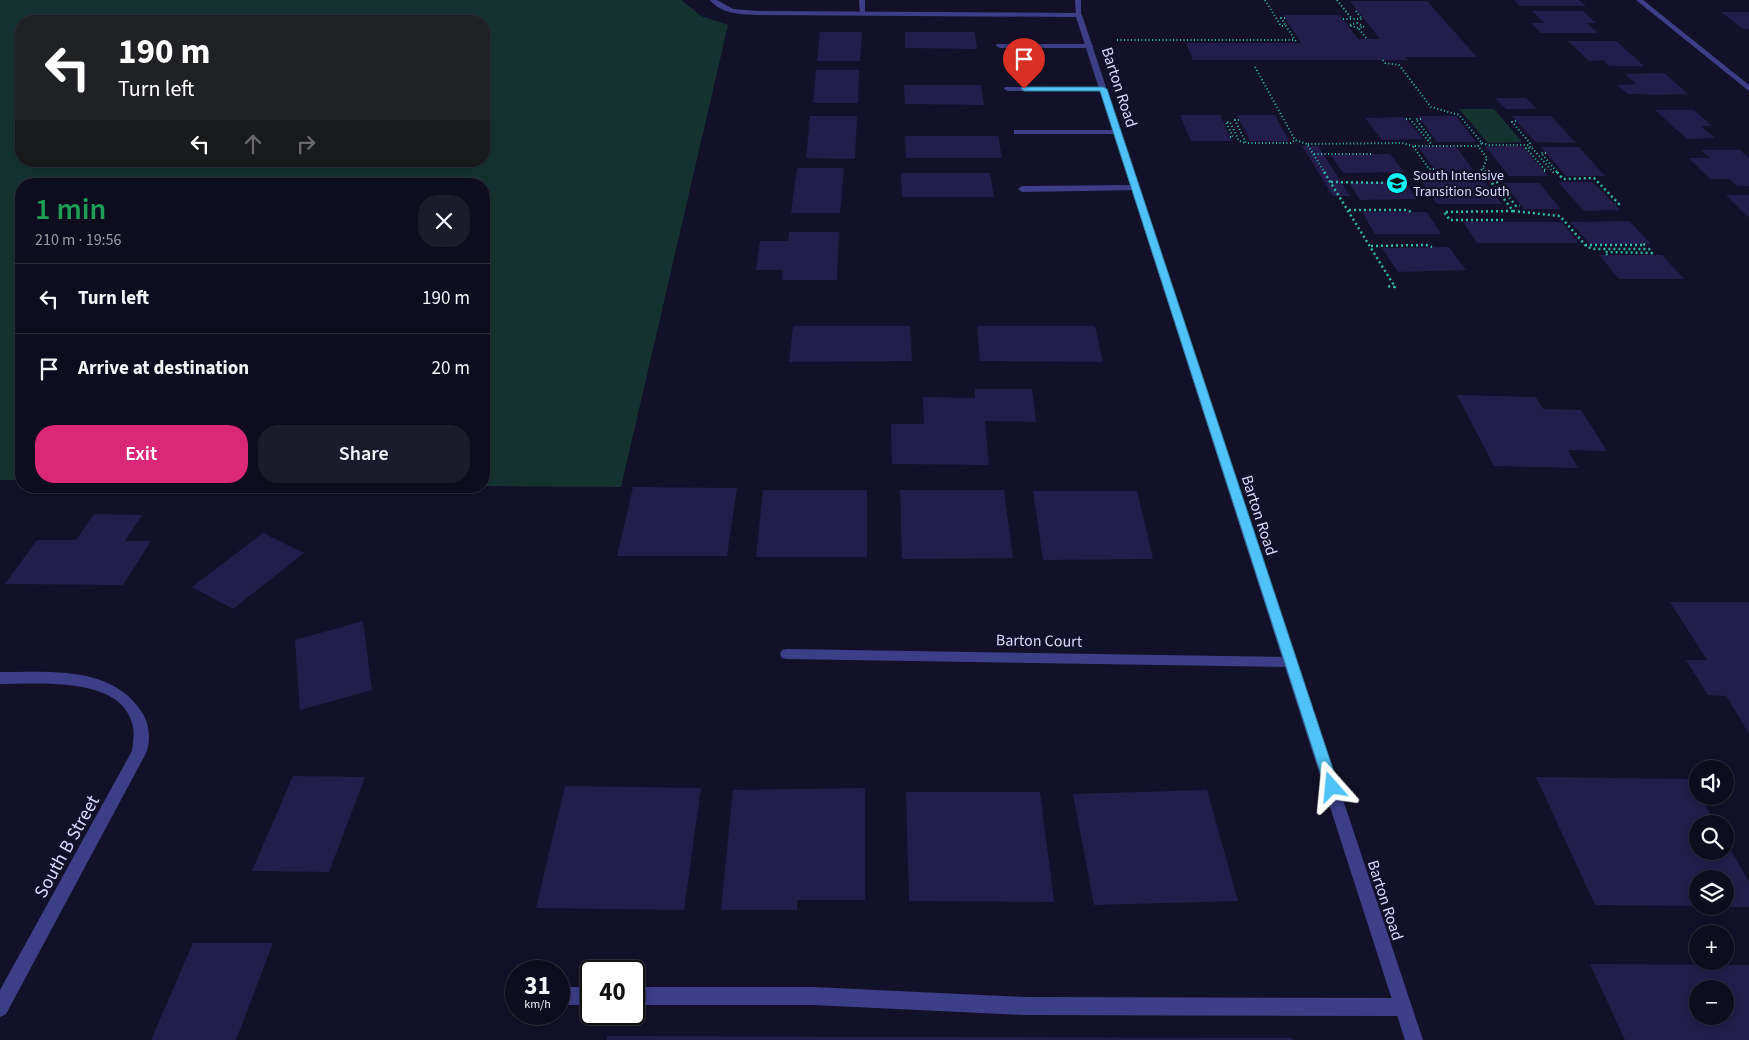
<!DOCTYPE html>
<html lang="en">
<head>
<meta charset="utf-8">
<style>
  body { margin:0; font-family:"Source Sans 3",sans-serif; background:#1c1b2c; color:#f1f3f6; height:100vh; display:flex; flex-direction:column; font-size:19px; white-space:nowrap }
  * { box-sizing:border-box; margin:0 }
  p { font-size:16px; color:#9b9ca4 }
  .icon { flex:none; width:28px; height:28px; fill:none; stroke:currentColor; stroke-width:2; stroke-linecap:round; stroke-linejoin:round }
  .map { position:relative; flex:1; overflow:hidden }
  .drawer { position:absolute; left:15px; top:178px; width:475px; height:315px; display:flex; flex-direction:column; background:#0e0d1f; border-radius:20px; box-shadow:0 2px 8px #0003,0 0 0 1px #2e2d3d }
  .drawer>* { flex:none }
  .hud { position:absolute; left:15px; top:15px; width:475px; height:152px; border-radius:20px; box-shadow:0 2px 8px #0003,0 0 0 1px #2e2d3d; background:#202124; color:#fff; overflow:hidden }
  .fabs { position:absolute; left:1689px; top:760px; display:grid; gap:10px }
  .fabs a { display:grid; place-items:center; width:45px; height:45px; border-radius:50%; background:#0e0d1f; box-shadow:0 2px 8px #0003,0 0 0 1px #2e2d3d; font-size:25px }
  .speed { position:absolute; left:505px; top:960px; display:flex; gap:10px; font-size:25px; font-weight:700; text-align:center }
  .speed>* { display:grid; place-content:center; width:65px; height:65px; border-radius:50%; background:#0e0d1f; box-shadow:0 2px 8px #0003,0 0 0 1px #2e2d3d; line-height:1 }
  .speed small { font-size:12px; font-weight:400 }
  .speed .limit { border:2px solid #111; border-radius:8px; background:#fff; color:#111 }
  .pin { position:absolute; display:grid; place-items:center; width:42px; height:42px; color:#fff; margin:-51px -21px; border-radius:50% 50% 50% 0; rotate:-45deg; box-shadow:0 0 5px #0007 }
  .pin .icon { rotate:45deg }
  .me { position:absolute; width:55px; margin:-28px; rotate:342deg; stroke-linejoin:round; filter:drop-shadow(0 0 4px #0008) }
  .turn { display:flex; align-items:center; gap:18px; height:105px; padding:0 20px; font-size:22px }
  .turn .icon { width:65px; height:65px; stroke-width:2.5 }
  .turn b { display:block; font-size:35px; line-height:42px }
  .lanes { display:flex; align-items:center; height:48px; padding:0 20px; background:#0003; justify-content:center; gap:25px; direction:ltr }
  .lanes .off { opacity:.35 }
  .round { display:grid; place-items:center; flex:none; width:52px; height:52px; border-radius:20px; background:#1c1b2c }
  .overview { display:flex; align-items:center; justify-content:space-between; height:85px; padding:0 20px }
  h1 { font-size:30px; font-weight:600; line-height:38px; color:#1e9e55 }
  .action { display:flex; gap:10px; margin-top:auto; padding:10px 20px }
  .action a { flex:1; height:58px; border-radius:20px; background:#db2777; color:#fff; font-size:20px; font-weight:600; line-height:58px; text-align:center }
  .action a+a { background:#1c1b2c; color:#f1f3f6 }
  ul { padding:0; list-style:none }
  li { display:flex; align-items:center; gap:15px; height:70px; padding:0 20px; border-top:1px solid #2e2d3d }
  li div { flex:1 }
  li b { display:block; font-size:19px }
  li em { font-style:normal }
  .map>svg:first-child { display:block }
  .green { fill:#143330; fill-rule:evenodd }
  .building { fill:#221d4a; fill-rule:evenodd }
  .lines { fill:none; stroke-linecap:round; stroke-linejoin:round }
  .path-far1 { stroke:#31baa8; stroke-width:2; stroke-dasharray:1 2.5; stroke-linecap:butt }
  .path { stroke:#31baa8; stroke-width:2.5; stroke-dasharray:2 3; stroke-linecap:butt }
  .service { fill:#3c3f88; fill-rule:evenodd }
  .minor { fill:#3c3f88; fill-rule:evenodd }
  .tertiary { fill:#3c3f88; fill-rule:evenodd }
  .route { fill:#4fc3f7; stroke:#337fa1 }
  .labels { text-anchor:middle; stroke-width:4.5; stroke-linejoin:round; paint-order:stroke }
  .far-poi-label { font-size:14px; fill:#dad9ff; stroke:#131129; text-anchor:start }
  .street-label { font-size:16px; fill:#dad9ff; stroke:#131129 }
  .near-street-label { font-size:19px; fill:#dad9ff; stroke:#131129 }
</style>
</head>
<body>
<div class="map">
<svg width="1749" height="1040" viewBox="0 0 1749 1040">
  <rect width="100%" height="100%" fill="#131129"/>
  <g class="green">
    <path d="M0 0H681L701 16 728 25 621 487 484 486V184H21V480H0ZM21 21H484V161H21Z"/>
    <polygon points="1459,109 1494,109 1522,142 1488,143"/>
  </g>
  <g class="building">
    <polygon points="1514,0 1579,0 1586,6 1520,6"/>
    <polygon points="1350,1 1427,1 1477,57 1405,57 1408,60 1193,60 1186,43 1301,43 1283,15 1340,15 1358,39 1380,39"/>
    <polygon points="1532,11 1583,11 1596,23 1587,23 1598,33 1541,33 1531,23 1544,23"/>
    <polygon points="1721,12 1749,12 1749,29 1743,29"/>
    <polygon points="820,32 862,32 860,61 817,61"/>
    <polygon points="905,32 975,32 977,49 905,48"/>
    <polygon points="1568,41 1616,41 1644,66 1609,66 1603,60 1589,61"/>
    <polygon points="816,70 859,70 858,103 813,103"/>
    <polygon points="1664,73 1688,94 1648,95 1625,74"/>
    <polygon points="1636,84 1647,94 1628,94 1617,85"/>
    <polygon points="904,85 981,85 984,105 905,104"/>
    <polygon points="1495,98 1526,98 1537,109 1506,109"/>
    <polygon points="1655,110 1694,110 1712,126 1701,126 1715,138 1687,139"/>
    <polygon points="1180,115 1220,115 1232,141 1191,141"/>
    <polygon points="1237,115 1275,115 1289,141 1250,141"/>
    <polygon points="810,116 857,116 855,159 806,158"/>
    <polygon points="1418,116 1456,116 1476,142 1437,142"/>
    <polygon points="1512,116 1551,116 1576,143 1535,142"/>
    <polygon points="1404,117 1423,139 1382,140 1365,118"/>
    <polygon points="905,136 998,136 1002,158 906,158"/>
    <polygon points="1302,146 1318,146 1350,196 1333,196"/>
    <polygon points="1485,146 1522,146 1548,176 1509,176"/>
    <polygon points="1418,147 1456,147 1477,175 1438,174"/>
    <polygon points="1541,147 1579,147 1605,176 1566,176"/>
    <polygon points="1701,150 1740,150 1749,158 1749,186 1737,186 1730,179 1710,179 1689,158 1710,158"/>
    <polygon points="1373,154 1390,154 1404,172 1343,173 1331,155"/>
    <polygon points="797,168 844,168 840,213 791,213"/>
    <polygon points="901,173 990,173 994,197 902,197"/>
    <polygon points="1405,182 1417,199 1360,200 1349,183"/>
    <polygon points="1422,182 1485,182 1502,204 1437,204"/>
    <polygon points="1558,182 1593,182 1620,210 1584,211"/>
    <polygon points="1503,183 1539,183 1561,209 1524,209"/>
    <polygon points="1726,195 1749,195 1749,218"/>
    <polygon points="1362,212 1427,212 1441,234 1375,234"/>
    <polygon points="1629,221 1651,244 1590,244 1570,222"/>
    <polygon points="1463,222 1562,222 1579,243 1477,243"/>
    <polygon points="789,232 839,232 837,280 782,280 783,270 756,270 760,241 788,241"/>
    <polygon points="1449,247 1466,270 1398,272 1382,248"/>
    <polygon points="1599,255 1662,255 1684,279 1619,279"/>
    <polygon points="793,326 910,326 912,361 789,362"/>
    <polygon points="977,326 1095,326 1103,362 980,361"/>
    <polygon points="975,389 1032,389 1036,422 985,421 989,465 892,464 891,424 924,424 923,397 975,398"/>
    <polygon points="1457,395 1536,397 1543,409 1581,410 1607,451 1568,450 1578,468 1494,466"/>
    <polygon points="633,487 737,488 727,556 617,556"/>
    <polygon points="763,490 867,490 867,557 756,557"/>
    <polygon points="900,490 1004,490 1013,558 902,559"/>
    <polygon points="1033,491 1137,491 1153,559 1043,560"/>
    <polygon points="94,514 142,515 125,541 151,541 123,585 5,584 37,540 76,540"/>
    <polygon points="263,533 304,553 233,609 192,587"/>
    <polygon points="1670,602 1749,602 1749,733 1726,696 1708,695 1686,660 1707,660"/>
    <polygon points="363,621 372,690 300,710 295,640"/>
    <polygon points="293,776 365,777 329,872 252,871"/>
    <polygon points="1536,777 1691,779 1698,791 1698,796 1700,796 1716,824 1698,824 1698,851 1725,851 1725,840 1749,882 1749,907 1725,907 1725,879 1698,879 1698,906 1595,905"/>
    <polygon points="565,786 701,788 684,910 536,908"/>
    <polygon points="865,788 865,900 797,900 797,910 721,910 733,790"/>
    <polygon points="1207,790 1238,901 1094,905 1073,794"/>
    <polygon points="906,792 1040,792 1054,902 909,901"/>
    <polygon points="193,943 273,943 236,1040 151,1040"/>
    <path d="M1590 964 1749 965V1040H1625ZM1698 989H1725V1016H1698Z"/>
    <polygon points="607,1036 1292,1038 1293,1040 607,1040"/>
  </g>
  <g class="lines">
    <g class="path-far1">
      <polyline points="1265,0 1281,26 1286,26 1297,43"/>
      <polyline points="1337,0 1352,19"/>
      <polyline points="1285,18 1281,18 1286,26"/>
      <polyline points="1343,19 1362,19 1356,11 1358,11"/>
      <polygon points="1357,23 1364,27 1357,28 1349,25"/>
      <polyline points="1359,29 1367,39"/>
      <polyline points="1117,40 1295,40"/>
      <polyline points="1383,60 1385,63 1399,65 1431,107 1459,115 1482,143 1478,146 1487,158 1483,168"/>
      <polyline points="1255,67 1295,140 1307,144"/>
      <polyline points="1406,119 1410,119 1432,145"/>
      <polyline points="1421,119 1416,119 1430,138 1429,140"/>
      <polyline points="1239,120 1235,120 1246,143 1291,143 1295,140"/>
      <polyline points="1516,121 1512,122 1530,143 1529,145"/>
      <polyline points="1230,137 1233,137 1226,122 1230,122 1239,141 1246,143"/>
      <polyline points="1482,143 1489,145 1529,145 1531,148"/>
      <polyline points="1546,153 1541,153 1558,173"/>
      <polyline points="1314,154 1373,154"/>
      <polyline points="1483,168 1487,173"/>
      <polyline points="1434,169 1429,169 1413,146 1478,146"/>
      <polyline points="1544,171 1546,171 1526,148 1532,148 1553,172 1557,172"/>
      <polyline points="1325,173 1307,144 1402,143 1413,146"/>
      <polyline points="1479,173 1483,168"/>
    </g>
    <g class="path">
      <polyline points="1324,172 1395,287 1387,286"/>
      <polyline points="1480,172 1475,179 1492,179 1486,172"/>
      <polyline points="1557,172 1563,179 1594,178 1619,204 1615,204"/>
      <polyline points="1489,179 1513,211 1444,212 1450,220 1503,220 1505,222"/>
      <polyline points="1492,179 1497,182 1516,206 1520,206"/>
      <polyline points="1331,182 1389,183"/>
      <polyline points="1349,210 1406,210 1412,212"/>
      <polyline points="1513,211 1560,216 1587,247 1595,249 1649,249 1652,253 1605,252 1607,255"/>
      <polyline points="1585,245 1645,245 1643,244"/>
      <polyline points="1371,246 1426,245 1432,247"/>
    </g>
    <g class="service">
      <polygon points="859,0 865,0 865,15 860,14"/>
      <polygon points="997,44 1090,44 1094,46 1090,48 1000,48 996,46"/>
      <polygon points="1005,87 1103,87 1107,89 1103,91 1008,91 1004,89"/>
      <polygon points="1014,130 1118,130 1122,132 1118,134 1014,134"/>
      <polygon points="1136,185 1140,188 1139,190 1022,192 1018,189 1022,186"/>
      <polygon points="569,987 591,987 591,1005 569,1005 563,1002 560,996 563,990"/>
      <polygon points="634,987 813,987 1025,997 1403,998 1409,1001 1412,1007 1409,1013 1403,1016 1025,1015 813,1005 634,1005"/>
    </g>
    <g class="minor">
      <polygon points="1075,0 1081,0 1081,16 1076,15"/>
      <polygon points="1636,0 1643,0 1749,85 1749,91"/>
      <polygon points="787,649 1291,657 1296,658 1298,662 1296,666 1291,667 787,659 782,658 780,654 782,650"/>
      <path d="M0 672C50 672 114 665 143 714 150 725 151 745 145 755L6 1014 0 1017V990L132 751C133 742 135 732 132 723 120 676 37 684 0 684Z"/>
    </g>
    <path class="tertiary" d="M710 0H717L733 9 757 11 1079 13 1082 15 1423 1040H1405L1076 17 757 15C740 14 721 14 710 0Z"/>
  </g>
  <polygon class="route" points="1022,87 1103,87 1107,89 1339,787 1337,791 1332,793 1327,791 1325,787 1100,91 1024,91 1021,89"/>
  <defs>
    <g id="school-disc" transform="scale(1.125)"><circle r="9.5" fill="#07f7fd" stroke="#131129"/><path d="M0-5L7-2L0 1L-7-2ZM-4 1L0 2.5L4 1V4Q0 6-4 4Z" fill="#111"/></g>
  </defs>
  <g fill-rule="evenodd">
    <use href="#school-disc" x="1397" y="183"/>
  </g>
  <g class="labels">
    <g class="far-poi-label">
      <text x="1413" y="180">South Intensive<tspan x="1413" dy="16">Transition South</tspan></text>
    </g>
    <g class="street-label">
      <text transform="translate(1120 87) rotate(72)" y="6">Barton Road</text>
      <text transform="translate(1260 515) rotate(72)" y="6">Barton Road</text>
      <text transform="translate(1039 640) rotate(1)" y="6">Barton Court</text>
      <text transform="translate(1386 900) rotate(72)" y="6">Barton Road</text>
    </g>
    <g class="near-street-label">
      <text transform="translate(66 846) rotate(-61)" y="7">South B Street</text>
    </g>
  </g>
</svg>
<div class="fabs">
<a><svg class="icon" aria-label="sound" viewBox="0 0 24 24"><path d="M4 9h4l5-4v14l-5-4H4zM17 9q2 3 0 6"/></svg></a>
<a><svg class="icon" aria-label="search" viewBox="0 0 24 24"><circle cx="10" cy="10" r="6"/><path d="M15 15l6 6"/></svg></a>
<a><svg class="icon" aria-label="layers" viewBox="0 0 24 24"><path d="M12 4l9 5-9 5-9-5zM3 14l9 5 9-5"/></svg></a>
<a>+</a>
<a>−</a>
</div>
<div class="speed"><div>31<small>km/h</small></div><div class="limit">40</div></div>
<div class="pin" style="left:1024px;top:89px;background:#d93025"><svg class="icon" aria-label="arrive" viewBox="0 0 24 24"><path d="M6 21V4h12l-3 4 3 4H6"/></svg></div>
<svg class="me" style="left:1332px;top:787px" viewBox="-20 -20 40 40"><path d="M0-17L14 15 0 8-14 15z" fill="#4fc3f7" stroke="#fff" stroke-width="4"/></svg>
<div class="hud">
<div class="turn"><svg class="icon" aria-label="left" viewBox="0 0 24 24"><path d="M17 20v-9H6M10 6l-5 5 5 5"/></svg><div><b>190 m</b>Turn left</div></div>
<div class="lanes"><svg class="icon" aria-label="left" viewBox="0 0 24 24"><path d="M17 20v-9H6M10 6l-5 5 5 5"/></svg><svg class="icon off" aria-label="ahead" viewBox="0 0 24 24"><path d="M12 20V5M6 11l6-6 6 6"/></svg><svg class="icon off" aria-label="right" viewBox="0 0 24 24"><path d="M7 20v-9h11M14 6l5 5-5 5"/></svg></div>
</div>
<section class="drawer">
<div class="overview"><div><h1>1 min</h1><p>210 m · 19:56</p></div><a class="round"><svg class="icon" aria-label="close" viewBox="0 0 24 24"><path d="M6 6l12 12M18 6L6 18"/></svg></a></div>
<ul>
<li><svg class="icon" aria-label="left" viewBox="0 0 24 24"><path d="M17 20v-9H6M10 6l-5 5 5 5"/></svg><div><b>Turn left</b></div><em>190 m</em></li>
<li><svg class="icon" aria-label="arrive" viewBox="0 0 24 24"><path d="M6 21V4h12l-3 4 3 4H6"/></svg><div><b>Arrive at destination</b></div><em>20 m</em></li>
</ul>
<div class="action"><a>Exit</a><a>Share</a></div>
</section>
</div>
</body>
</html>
